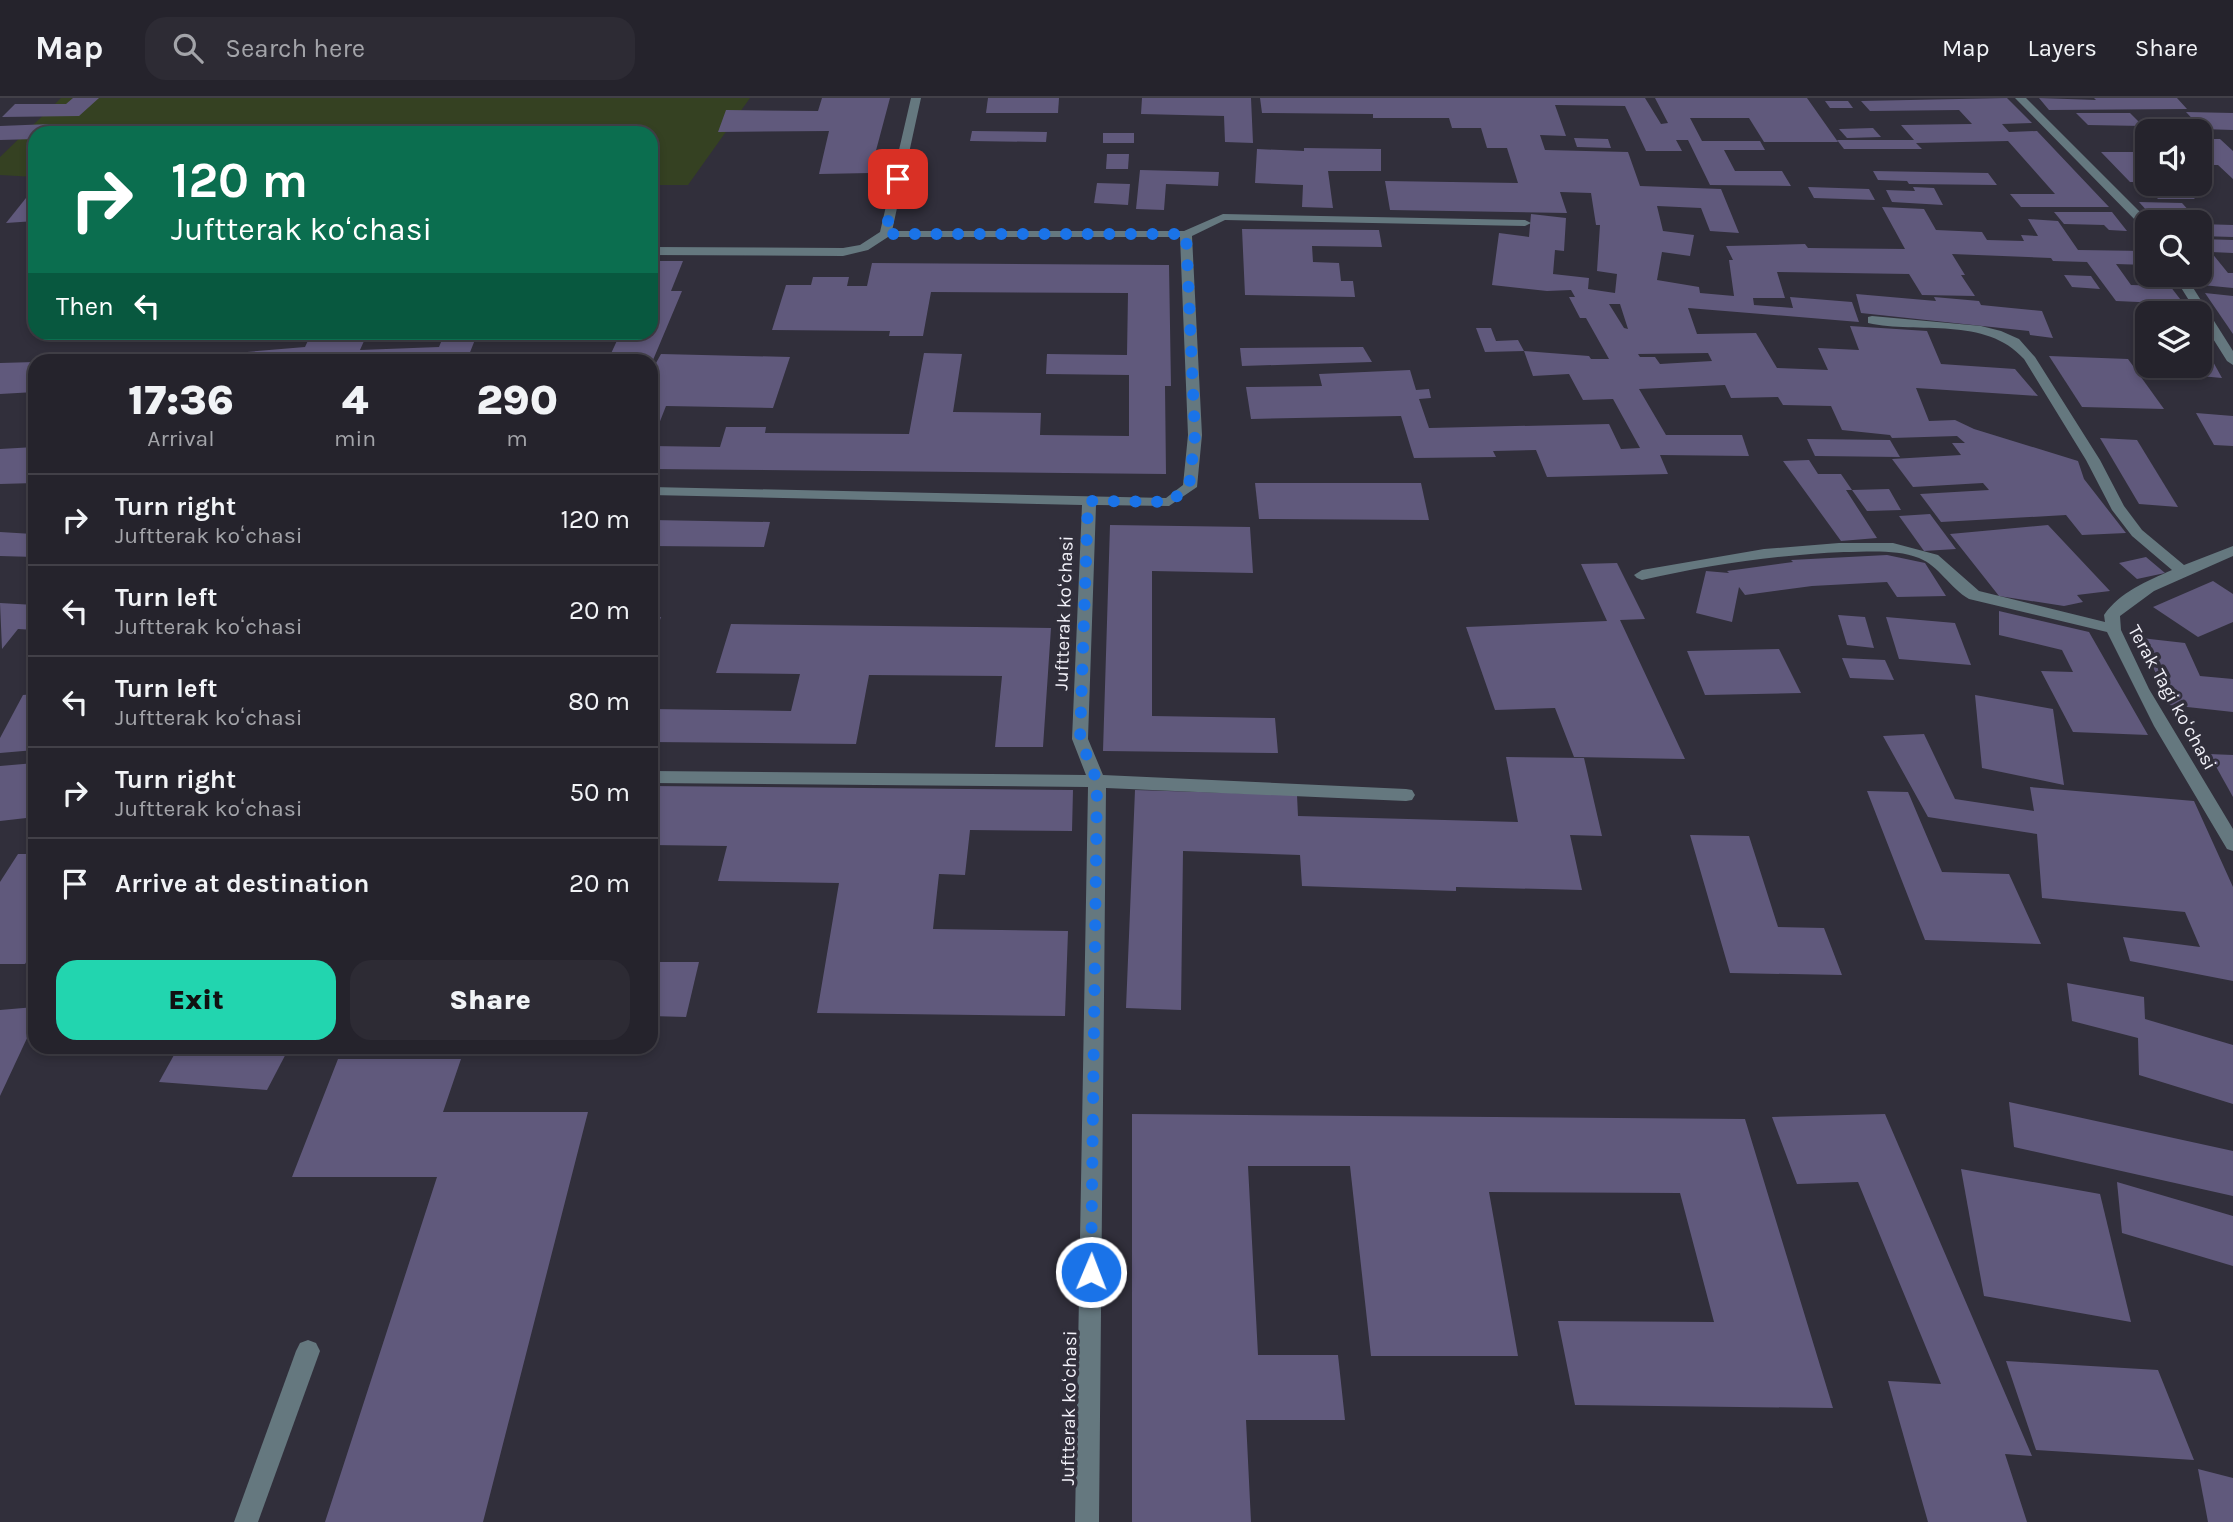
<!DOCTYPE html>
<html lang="en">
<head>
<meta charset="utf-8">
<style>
  body { margin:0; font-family:Karla,sans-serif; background:#2d2b34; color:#f1f3f6; height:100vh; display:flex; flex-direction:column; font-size:26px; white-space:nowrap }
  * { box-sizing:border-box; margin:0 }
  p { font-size:23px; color:#a3a4a9 }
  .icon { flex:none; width:38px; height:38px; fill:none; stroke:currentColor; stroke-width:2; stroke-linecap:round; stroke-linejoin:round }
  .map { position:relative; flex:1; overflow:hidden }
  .sheet { position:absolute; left:28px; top:256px; width:630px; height:700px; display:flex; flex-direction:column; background:#25232c; border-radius:21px; box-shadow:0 4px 10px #0003,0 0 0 2px #424048 }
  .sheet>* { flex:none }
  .guide { position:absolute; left:28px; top:28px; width:630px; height:214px; border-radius:21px; box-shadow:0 4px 10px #0003,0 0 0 2px #424048; background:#0b6e4f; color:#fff; overflow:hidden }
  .buttons { position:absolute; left:2135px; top:21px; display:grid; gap:14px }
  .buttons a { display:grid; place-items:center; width:77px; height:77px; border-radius:14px; background:#25232c; box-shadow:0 4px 10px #0003,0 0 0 2px #424048; font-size:35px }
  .pin { position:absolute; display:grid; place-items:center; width:60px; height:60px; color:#fff; margin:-30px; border-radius:14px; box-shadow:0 4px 10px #0006 }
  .me { position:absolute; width:77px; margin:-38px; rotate:1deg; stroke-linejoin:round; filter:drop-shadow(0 0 5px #0008) }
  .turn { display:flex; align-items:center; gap:24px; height:147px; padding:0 28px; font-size:32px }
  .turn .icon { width:91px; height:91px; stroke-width:2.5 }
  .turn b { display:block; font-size:49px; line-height:60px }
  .then { display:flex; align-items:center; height:66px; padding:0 28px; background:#0003; gap:14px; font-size:26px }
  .eta { display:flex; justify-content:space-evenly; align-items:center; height:119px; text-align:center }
  .eta b { font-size:42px; font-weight:800; line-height:49px }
  .primary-button { display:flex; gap:14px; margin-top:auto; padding:14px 28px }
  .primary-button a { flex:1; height:80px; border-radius:21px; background:#22d5af; color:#111; font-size:28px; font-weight:800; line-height:80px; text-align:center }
  .primary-button a+a { background:#2d2b34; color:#f1f3f6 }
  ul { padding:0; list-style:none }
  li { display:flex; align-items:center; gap:21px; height:91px; padding:0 28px; border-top:2px solid #424048 }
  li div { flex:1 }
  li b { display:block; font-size:26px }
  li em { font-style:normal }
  header { display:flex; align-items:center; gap:42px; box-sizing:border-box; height:98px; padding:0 35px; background:#25232c; border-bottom:2px solid #424048 }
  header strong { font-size:33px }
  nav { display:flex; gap:38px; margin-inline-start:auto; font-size:24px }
  .search { width:490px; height:63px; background:#2d2b34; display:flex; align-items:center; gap:18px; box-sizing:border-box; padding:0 24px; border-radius:21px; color:#a3a4a9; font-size:26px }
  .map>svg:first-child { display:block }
  .green { fill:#354122 }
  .building { fill:#60597c; fill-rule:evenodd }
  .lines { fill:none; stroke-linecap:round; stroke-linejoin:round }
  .minor { fill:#65787f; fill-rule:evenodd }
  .route { stroke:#1a73e8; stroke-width:12; stroke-dasharray:0 21.6 }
  .labels { text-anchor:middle; stroke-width:7; stroke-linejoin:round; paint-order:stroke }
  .street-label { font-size:19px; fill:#f2f1f9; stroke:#312f3b }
</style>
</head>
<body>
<header>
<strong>Map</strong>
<div class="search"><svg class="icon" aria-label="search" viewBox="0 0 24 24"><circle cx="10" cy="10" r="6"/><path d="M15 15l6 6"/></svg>Search here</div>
<nav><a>Map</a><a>Layers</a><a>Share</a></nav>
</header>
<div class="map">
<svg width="2233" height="1424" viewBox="0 0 2233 1424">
  <rect width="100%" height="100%" fill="#312f3b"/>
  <polygon class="green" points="61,0 750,0 688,87 651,87 651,35 35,35 35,79 0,77 0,59"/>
  <g class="building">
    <polygon points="73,0 99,0 79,18 2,19 15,6 66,6"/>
    <polygon points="822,0 890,0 870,75 819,76 829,33 718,34 726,12 818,13"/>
    <polygon points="988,0 1059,0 1058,15 986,15"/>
    <polygon points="1142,0 1251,0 1253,45 1225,44 1224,18 1141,16"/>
    <path d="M1260 0H1645L1661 26 1668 25 1655 0H1807L1838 44H1764L1749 20H1690L1702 43H1760L1765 52H1724L1735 73H1782L1791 88 1710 87 1688 42H1676L1682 53H1646L1625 8 1555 7 1566 38 1540 37 1545 52 1628 54 1640 88 1721 91 1739 135 1710 133 1701 110 1657 108 1663 133 1694 137 1690 158 1662 154 1657 182 1699 189 1700 195 1734 198 1729 162H1733L1726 148 1805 146 1808 150 1905 151 1882 109 1924 111 1936 132 1982 134 1987 142 2024 143 2021 137 2038 138 2028 121 2058 123 2078 152 2146 153 2147 167 2116 166 2131 187 2170 188 2184 206 2116 203 2087 164 2053 163 2051 160 1952 156 1965 177H1961L1975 198 1922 197 1909 176 1777 174 1785 200H1753L1754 207 1793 210 1790 199 1852 204 1859 224 1688 210 1697 236 1756 235 1777 270 1828 272 1818 250 1859 252 1850 228 1927 233 1941 266 2015 271 2038 298 1916 290 1929 323 1955 322 1974 331 2078 363 2084 381 2126 435 2082 437 2066 417 1941 424 1920 396 1989 392 1983 385 1913 389 1892 361 1961 357 1952 345H1965L1957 338 1892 340 1890 337 1842 332 1831 308 1783 307 1778 299 1731 300 1725 287 1639 291 1666 337H1742L1749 358 1660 357 1668 376 1547 379 1536 352 1493 353 1496 359 1414 360 1401 318 1251 321 1246 289 1322 288 1319 276 1410 272 1416 292 1429 291 1431 300 1419 301 1429 330 1609 326 1621 351 1640 350 1613 301 1583 302 1569 276 1533 278 1524 253 1589 258 1591 261H1609L1586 220H1580L1569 199H1575L1571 192 1547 193 1492 187 1499 135 1529 139 1531 116 1566 120 1564 153 1555 152 1553 176 1589 180 1588 191 1615 195 1617 176 1597 173 1600 127H1596L1591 95 1560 94 1567 115 1390 112 1385 83 1518 85 1507 50H1487L1481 30H1452L1449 20H1373V16L1262 15ZM1609 206H1620L1628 231 1624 230ZM1708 255 1712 263 1660 266 1655 259H1640L1638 256Z"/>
    <polygon points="2007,0 2032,25 2002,26 2009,34 2037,33 2109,109 2021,109 2010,96 2055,96 2008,43 1916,45 1922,51 1844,51 1837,42 1914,42 1901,27 1972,26 1959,12 1870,13 1861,3"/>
    <polygon points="2039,0 2096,2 2094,0 2177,0 2187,11 2049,12"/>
    <polygon points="1825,3 1848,3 1853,10 1830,10"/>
    <polygon points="2186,14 2233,15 2233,32 2202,31"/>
    <polygon points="2076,15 2130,15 2143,28 2088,27"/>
    <polygon points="50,26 43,35 35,35 35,41 0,42 0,28"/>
    <polygon points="1873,30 1881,39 1847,40 1839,31"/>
    <polygon points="972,33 1047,34 1046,44 970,43"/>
    <rect x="1103" y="35" width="31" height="10"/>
    <polygon points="1574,40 1608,41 1611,50 1577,49"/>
    <polygon points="2200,41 2220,41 2233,53 2233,81 2218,67 2200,67"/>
    <polygon points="1304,50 1381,51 1381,73 1328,73 1333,110 1302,109 1303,87 1255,85 1257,51 1304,53"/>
    <polygon points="2101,54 2147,54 2147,86 2180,86 2195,101 2158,101 2141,84 2130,84"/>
    <polygon points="1107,56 1129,56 1128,71 1106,71"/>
    <polygon points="1140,72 1219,74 1218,88 1166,86 1164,112 1136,111"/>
    <polygon points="1873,73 1988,75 1997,87 1909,86 1907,83 1878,82"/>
    <polygon points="1097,85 1130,86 1128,107 1094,105"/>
    <polygon points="1808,89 1869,91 1875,102 1814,100"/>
    <polygon points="1913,89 1934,90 1943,107 1892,104 1886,92 1915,93"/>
    <polygon points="26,100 35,100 35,123 6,125"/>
    <polygon points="2139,104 2182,105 2199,124 2157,124"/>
    <polygon points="2054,114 2112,114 2127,133 2109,132 2104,127 2064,126"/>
    <polygon points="2200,126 2233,127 2233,139 2200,138"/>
    <polygon points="1242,131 1379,132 1382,149 1312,148 1313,164 1339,165 1341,183 1353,183 1355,199 1245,197"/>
    <polygon points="2200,141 2233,142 2233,155 2211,154 2228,175 2233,175 2233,190 2202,187 2194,177 2200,177"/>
    <polygon points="651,163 683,163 671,193 682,193 653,262 608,262 621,234 651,234"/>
    <polygon points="872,165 1169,167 1171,288 1165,288 1166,376 651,371 651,348 720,349 726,329 766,329 765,335 909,336 924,255 962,256 953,314 1041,315 1040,337 1129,338 1129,277 1046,276 1047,256 1127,257 1128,195 931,194 923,238 889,238 890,233 772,232 786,187 811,187 813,179 849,179 847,188 867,188"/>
    <polygon points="2064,177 2091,178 2100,191 2072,189"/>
    <polygon points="2205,195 2233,198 2233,236"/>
    <polygon points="1856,196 1936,203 1934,199 1979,203 1981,207 2042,213 2053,240 2030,237 2029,233 1861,215"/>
    <polygon points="1476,230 1491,230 1496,243 1518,242 1524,253 1485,254"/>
    <polygon points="121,234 180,234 177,240 116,242"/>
    <polygon points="312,234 368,234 360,252 439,249 445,234 478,234 467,262 152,262 305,249"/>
    <polygon points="2200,240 2222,280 2168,275 2164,268 2200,268"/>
    <polygon points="1363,249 1372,264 1242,268 1240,250"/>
    <polygon points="661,256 790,259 773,310 666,308 655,336 651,335 651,274"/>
    <polygon points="2049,258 2128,261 2164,311 2082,309"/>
    <polygon points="35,264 35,294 0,296 0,265"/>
    <polygon points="2196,315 2233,318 2233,348 2214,347"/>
    <polygon points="2100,340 2137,342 2178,409 2139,406"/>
    <polygon points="1807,341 1890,342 1900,359 1815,358"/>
    <polygon points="35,349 35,385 0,386 0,351"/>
    <polygon points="1809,362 1818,376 1841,376 1852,392 1889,391 1901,412 1867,413 1852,392 1846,392 1877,440 1841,443 1783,363"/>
    <polygon points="1255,385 1421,385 1429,422 1259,421"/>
    <polygon points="1930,416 1956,451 1924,453 1899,418"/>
    <polygon points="651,422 770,424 764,449 651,448"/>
    <polygon points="1110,427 1250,429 1253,475 1152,473 1152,618 1275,620 1278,655 1103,653"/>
    <polygon points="2048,427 2110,493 2077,497 2083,504 2064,508 1999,498 1950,436"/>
    <polygon points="35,433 35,459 0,458 0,434 33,436"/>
    <polygon points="1887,457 1925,465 1946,498 1897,499 1887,484 1812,488 1745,497 1739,489 1732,524 1696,515 1706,473 1729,475 1727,473 1793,464 1791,462"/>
    <polygon points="2146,459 2165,475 2137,481 2119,465"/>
    <polygon points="1617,465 1645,521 1620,522 1685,661 1574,659 1555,610 1495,612 1466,529 1607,523 1581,466"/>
    <polygon points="2213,483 2233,496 2233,524 2198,539 2153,509"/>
    <polygon points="0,505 35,507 35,532 18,531 2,551"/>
    <polygon points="1999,513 2089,534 2148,637 2073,634 2041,573 2073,574 2062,552 1999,537"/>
    <polygon points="1838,517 1865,519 1874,550 1847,547"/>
    <polygon points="651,519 661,519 651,548"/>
    <polygon points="1886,519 1955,525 1971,567 1899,561"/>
    <polygon points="731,526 1051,530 1043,649 995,649 1002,578 869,577 856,646 651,644 651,611 791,613 800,576 716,575"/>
    <polygon points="2141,540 2185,545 2200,578 2233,581 2233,614 2169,607"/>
    <polygon points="1779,551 1801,595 1705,597 1687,553"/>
    <polygon points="1842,560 1885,562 1894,582 1850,580"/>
    <polygon points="35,596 35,652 0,655 0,640 23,597"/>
    <polygon points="1975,597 2053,611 2064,687 1982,670"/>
    <polygon points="1924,636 1955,701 2034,713 2030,689 2194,703 2233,789 2233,883 2130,863 2123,839 2200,849 2185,814 2042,800 2037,736 1928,719 1883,638"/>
    <polygon points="2209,656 2233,657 2233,699"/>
    <polygon points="1506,659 1584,660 1602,738 1570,737 1582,792 1456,789 1456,793 1302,788 1300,757 1183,753 1181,912 1126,910 1135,692 1297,697 1298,718 1518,724"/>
    <polygon points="35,665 35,719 0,723 0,668"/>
    <polygon points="651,688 1073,692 1072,733 970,732 965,777 939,776 933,831 1068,833 1065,918 817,915 839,785 718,783 727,748 651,747"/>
    <polygon points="1867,693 1908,694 1942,774 2009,776 2041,846 1925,842"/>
    <polygon points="1690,737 1749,738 1778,829 1824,830 1842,877 1730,875"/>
    <polygon points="18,756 35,756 35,850 25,866 0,866 0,784"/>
    <polygon points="651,864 699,864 686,919 651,918"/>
    <polygon points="2067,885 2144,899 2145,921 2233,947 2233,1006 2139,977 2138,940 2072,923"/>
    <polygon points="35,909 35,923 0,998 0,912"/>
    <polygon points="179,948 290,948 267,992 159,984"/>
    <polygon points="338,961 461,961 443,1014 588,1014 483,1424 325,1424 437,1079 292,1079"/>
    <polygon points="2009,1004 2233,1053 2233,1098 2014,1049"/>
    <polygon points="1132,1016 1745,1021 1833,1310 1575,1307 1558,1223 1714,1224 1680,1095 1489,1094 1518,1258 1371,1258 1350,1068 1248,1068 1258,1257 1338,1257 1345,1322 1246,1322 1251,1424 1132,1424"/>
    <polygon points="1885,1016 2032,1358 2005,1356 2027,1424 1928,1424 1888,1283 1941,1286 1858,1084 1797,1086 1772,1019"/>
    <polygon points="1961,1071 2100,1096 2131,1224 1984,1198"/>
    <polygon points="2117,1084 2233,1118 2233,1168 2122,1135"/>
    <polygon points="2006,1263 2158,1272 2194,1362 2036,1352"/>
    <polygon points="2198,1371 2233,1380 2233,1424 2208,1424"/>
  </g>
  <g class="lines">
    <g class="minor">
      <polygon points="911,0 921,0 892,133 1184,133 1223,116 1525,122 1531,125 1525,128 1225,122 1192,138 1202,337 1197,389 1169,408 1096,407 1088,641 1103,677 1406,691 1412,692 1415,697 1412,702 1406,703 1106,690 1099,1424 1075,1424 1088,689 651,685 651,673 1086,677 1072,641 1082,407 651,397 651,389 1166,400 1183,387 1188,337 1180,139 888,139 868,152 843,158 651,157 651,149 843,150 860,147 880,134"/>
      <polygon points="2015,0 2026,0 2150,124 2147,124 2147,131 2143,130"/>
      <polygon points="2173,177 2185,177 2233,253 2233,267 2227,263 2200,220 2200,215 2197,215"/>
      <path d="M1872 218 1981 228 2001 233 2019 241 2035 259 2100 362 2124 408 2142 432 2184 467 2233 448V458L2154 493 2120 518 2121 532 2149 591 2233 731V753L2227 751 2154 628 2107 534 1969 501C1950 490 1939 468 1919 460 1896 451 1868 454 1844 454 1776 457 1709 467 1642 482L1637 480 1634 477 1642 472 1764 451 1839 445H1893L1938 457 1979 493 2105 524 2104 517C2120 494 2147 483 2172 472L2132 438 2112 412 2086 362 2024 261C1986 218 1918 236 1868 225V219Z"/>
      <polygon points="308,1242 316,1245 320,1253 258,1424 234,1424 296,1253 300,1245"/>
    </g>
  </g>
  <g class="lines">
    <polyline class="route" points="898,81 885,136 1186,136 1195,337 1189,389 1169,404 1088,403 1080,641 1097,683 1091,1174"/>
  </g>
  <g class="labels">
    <g class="street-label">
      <text transform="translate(1063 515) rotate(-88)" y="7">Juftterak koʻchasi</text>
      <text transform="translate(2173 599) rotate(61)" y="7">Terak Tagi koʻchasi</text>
      <text transform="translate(1068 1310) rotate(-89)" y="7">Juftterak koʻchasi</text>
    </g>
  </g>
</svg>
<div class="buttons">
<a><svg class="icon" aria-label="sound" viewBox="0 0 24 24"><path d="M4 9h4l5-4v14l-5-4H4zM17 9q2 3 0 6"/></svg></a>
<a><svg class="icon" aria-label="search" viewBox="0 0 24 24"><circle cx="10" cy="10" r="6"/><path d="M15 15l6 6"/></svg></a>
<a><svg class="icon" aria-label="layers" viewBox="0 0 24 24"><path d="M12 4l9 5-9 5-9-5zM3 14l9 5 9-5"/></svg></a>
</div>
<div class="pin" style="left:898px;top:81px;background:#d93025"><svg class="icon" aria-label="arrive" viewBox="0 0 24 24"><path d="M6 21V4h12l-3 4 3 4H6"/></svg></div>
<svg class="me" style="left:1091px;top:1174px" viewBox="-20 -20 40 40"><circle r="17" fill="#1a73e8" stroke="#fff" stroke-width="3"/><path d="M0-11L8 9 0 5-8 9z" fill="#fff"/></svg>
<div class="guide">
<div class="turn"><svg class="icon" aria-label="right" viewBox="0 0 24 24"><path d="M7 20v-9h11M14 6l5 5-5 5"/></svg><div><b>120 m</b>Juftterak koʻchasi</div></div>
<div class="then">Then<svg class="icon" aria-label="left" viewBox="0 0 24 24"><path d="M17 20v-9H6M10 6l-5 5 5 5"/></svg></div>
</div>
<section class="sheet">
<div class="eta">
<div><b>17:36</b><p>Arrival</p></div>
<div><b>4</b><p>min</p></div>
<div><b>290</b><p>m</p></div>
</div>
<ul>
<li><svg class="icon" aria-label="right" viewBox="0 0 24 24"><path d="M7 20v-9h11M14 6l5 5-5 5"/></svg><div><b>Turn right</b><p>Juftterak koʻchasi</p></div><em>120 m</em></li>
<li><svg class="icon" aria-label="left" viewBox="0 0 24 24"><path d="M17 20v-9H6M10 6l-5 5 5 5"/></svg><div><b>Turn left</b><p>Juftterak koʻchasi</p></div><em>20 m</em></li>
<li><svg class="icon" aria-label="left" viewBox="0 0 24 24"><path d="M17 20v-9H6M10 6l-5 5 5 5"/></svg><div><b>Turn left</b><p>Juftterak koʻchasi</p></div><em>80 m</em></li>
<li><svg class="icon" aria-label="right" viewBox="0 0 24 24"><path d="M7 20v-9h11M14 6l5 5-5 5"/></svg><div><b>Turn right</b><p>Juftterak koʻchasi</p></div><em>50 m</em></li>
<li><svg class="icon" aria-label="arrive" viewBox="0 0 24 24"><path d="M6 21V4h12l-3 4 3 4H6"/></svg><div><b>Arrive at destination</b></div><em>20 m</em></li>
</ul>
<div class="primary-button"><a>Exit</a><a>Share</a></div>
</section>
</div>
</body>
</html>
